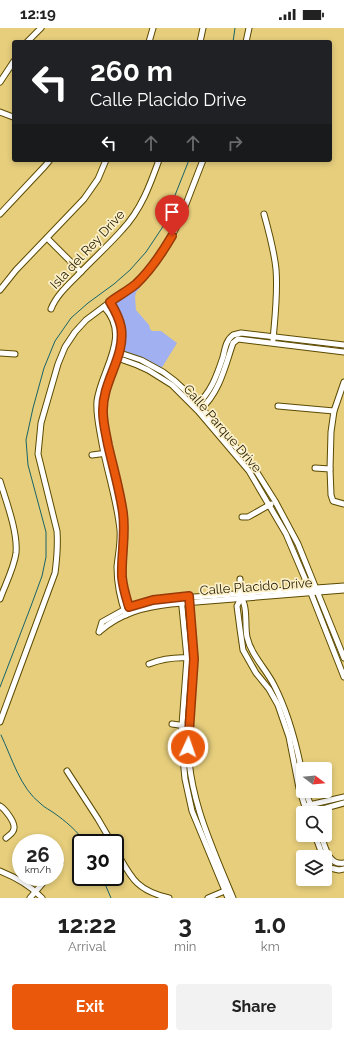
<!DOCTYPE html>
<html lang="en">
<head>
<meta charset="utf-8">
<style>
  body { margin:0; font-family:Raleway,sans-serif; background:#f2f2f2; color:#222; height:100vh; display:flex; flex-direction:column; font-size:15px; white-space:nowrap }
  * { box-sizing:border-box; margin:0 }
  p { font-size:13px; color:#767676 }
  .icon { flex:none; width:22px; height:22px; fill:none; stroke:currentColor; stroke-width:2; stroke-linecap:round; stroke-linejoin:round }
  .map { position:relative; height:870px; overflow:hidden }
  .sheet { display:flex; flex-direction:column; background:#fff; flex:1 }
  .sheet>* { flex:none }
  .banner { position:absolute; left:12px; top:12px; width:320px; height:122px; border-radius:4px; box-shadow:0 2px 6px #0003; background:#202124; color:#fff; overflow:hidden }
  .needle { width:26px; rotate:106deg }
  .tools { position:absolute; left:296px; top:734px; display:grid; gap:8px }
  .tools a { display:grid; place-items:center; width:36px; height:36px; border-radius:4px; background:#fff; box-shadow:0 2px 6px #0003; font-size:20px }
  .speed { position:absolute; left:12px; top:806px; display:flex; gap:8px; font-size:20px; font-weight:700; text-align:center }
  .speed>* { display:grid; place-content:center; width:52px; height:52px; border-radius:50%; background:#fff; box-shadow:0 2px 6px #0003; line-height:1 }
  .speed small { font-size:10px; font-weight:400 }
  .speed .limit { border:2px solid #111; border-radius:6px; background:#fff; color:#111 }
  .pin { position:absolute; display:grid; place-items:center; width:34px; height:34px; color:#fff; margin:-41px -17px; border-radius:50% 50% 50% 0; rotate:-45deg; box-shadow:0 0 4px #0007 }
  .pin .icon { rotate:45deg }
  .me { position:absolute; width:44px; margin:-22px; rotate:3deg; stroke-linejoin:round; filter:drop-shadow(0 0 3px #0008) }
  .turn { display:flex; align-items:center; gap:14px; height:84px; padding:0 12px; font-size:18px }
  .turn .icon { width:52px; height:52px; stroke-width:2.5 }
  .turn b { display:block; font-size:28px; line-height:34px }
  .lanes { display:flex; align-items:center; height:38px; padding:0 12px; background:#0003; justify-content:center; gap:20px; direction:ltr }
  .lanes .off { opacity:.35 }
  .eta { display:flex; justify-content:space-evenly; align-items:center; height:68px; text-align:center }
  .eta b { font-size:24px; font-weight:700; line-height:28px }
  .action { display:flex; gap:8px; margin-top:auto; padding:8px 12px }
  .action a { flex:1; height:46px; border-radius:4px; background:#ea580c; color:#fff; font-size:16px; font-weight:700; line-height:46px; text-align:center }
  .action a+a { background:#f2f2f2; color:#222 }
  .status { display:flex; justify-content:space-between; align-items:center; height:28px; padding:0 20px; background:#fff; direction:ltr }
  .status svg { height:11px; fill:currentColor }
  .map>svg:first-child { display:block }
  .green { fill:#a0b0f0 }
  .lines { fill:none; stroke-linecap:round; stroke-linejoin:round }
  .stream { stroke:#17646a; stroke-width:1 }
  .minor-casing { stroke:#5b4a02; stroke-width:7 }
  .minor { stroke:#fff; stroke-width:5 }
  .route-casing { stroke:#983908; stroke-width:10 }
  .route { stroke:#ea580c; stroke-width:7 }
  .labels { text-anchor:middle; stroke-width:3.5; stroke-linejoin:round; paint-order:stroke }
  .street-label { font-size:13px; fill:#261d00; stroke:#fcf0c9 }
</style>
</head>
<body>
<div class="status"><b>12:19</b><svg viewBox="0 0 49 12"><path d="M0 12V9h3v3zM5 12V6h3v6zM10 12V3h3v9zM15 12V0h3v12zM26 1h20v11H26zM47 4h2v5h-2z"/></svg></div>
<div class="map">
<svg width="344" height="870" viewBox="0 0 344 870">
  <rect width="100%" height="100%" fill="#e6ce7c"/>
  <polygon class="green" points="138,257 140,260 136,264 135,269 136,282 149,297 150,301 152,303 161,303 177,315 161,341 123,323 122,319 123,301 120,289 116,278 116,275"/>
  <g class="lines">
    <g class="stream">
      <polyline points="233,14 235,0"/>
      <polyline points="0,659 31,578 42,548 46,529 46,504 28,437 26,412 33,380 44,340 55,313 71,290 88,275 114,256 130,242 146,224 162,200 189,132"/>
      <path d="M1 707C12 730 20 760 41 776 45 780 50 782 54 785 64 792 79 804 85 815"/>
      <polyline points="102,849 111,870"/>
    </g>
    <g class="minor-casing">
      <g id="minor">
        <polyline points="27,14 41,0"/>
        <polyline points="149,14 153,0"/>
        <polyline points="200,14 203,0"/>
        <polyline points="246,14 249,0"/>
        <polyline points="0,54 14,33"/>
        <polyline points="0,84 13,89"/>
        <polyline points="0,186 45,138 50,132"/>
        <path d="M264 186C269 204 274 222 276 241 278 265 275 288 273 312"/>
        <polyline points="47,210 81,244"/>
        <polyline points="0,262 16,242 84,171 98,151 106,132"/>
        <path d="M110 274C114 282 119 290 121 299 126 328 102 353 103 384 103 395 106 406 108 417 113 439 120 462 123 485 126 506 121 527 122 549 123 561 127 572 131 584"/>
        <path d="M104 279C132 308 101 342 97 373 96 386 99 398 101 410 106 441 117 471 120 502 121 515 118 527 117 539 117 556 120 571 126 587"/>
        <path d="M51 281C56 268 67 258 77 248 92 232 108 218 122 202 141 182 150 157 159 132"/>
        <polyline points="114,323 141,332 163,344 175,353 199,375 208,388 253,438 275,473 298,516 344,630"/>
        <polyline points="0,325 15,326"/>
        <polyline points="112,328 137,337 148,342 172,357 198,383 249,443 286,506 309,560 344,649"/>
        <polyline points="344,354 334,383 331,404 330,441 331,467 333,473 344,476"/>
        <path d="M196 377C211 365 217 347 223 329 225 321 226 312 233 307L241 305 344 317"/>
        <polyline points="278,378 334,383"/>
        <path d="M200 382C220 364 225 338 233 315L238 311 344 324"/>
        <polyline points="92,427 107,425"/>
        <polyline points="315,440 330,441"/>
        <path d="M0 453C6 473 18 504 16 525 14 540 5 557 0 571"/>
        <polyline points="242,489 248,489 271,476"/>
        <polyline points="240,551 241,570 237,578 240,601 243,622 256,645 269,661 278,677 289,709 299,760 307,785"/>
        <polyline points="181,569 187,630 181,710 185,751 192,783 228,870"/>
        <path d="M189 569 194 631 188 710C187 767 212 819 233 870"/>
        <path d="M241 570C242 572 244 574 244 576 247 584 245 600 247 609 251 627 266 641 274 657 289 686 297 718 303 750"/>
        <path d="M100 603C121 585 144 579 171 576L344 562"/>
        <polyline points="99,604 102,594 129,579 153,572 344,558"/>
        <path d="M149 636C162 631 174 629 189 630"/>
        <path d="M0 694 55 545C57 530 58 517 57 503L38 426 41 395 58 336 65 319 75 304 86 292 110 274 135 256 145 246 161 226 172 208 179 194 203 132"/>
        <polyline points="172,696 186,698"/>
        <polyline points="67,743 98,791 112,815"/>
        <polyline points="305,763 312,780"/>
        <path d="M0 778C5 781 15 794 14 800 14 805 9 807 6 810"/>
        <polyline points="305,778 344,769"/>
        <polyline points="308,785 344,775"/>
        <polyline points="315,807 323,829"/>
        <path d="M321 807C325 818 328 838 344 835"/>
        <path d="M115 821C131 849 135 862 169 870"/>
        <polyline points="325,833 330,840 339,842 344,841"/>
        <polyline points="55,841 60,835"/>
        <path d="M0 843C15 849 31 858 42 870"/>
        <polyline points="30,870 48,849"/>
        <polyline points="208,870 227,862"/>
      </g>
    </g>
    <use href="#minor" class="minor"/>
  </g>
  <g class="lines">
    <g class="route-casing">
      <path id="route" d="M172 208C162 225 151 242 136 256 129 262 118 268 110 274 115 282 119 290 121 299 126 329 102 353 103 384 103 395 106 406 108 417 113 439 120 463 123 485 126 507 121 528 122 549 123 560 126 569 129 579L153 572 189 568 194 631 188 719"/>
    </g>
    <use href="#route" class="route"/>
  </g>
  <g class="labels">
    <g class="street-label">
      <text transform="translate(87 221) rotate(-47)" y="5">Isla del Rey Drive</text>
      <text transform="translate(223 400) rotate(49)" y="5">Calle Parque Drive</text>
      <text transform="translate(256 558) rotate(-4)" y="5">Calle Placido Drive</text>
    </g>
  </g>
</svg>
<div class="tools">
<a><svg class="needle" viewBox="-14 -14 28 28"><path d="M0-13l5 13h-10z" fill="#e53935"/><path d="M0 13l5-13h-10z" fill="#767676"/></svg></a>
<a><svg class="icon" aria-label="search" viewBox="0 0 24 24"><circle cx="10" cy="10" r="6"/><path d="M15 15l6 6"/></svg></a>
<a><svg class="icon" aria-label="layers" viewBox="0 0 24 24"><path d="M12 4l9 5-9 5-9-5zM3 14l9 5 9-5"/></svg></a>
</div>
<div class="speed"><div>26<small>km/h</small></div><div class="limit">30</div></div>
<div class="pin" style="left:172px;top:208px;background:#d93025"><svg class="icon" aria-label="arrive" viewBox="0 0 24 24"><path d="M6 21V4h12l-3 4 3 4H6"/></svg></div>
<svg class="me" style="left:188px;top:719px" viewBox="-20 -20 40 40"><circle r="17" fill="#ea580c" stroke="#fff" stroke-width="3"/><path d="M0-11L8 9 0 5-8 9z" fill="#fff"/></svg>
<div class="banner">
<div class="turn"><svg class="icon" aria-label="left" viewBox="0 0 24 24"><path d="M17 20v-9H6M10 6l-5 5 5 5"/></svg><div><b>260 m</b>Calle Placido Drive</div></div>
<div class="lanes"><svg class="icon" aria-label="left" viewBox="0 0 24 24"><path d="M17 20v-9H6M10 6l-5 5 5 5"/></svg><svg class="icon off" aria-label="ahead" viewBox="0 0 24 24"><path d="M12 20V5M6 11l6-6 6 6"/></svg><svg class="icon off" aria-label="ahead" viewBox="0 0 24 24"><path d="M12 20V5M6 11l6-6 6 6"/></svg><svg class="icon off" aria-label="right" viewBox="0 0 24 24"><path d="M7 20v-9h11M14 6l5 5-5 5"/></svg></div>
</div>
</div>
<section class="sheet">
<div class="eta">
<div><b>12:22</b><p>Arrival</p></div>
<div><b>3</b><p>min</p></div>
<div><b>1.0</b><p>km</p></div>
</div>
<div class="action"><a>Exit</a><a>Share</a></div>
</section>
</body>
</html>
